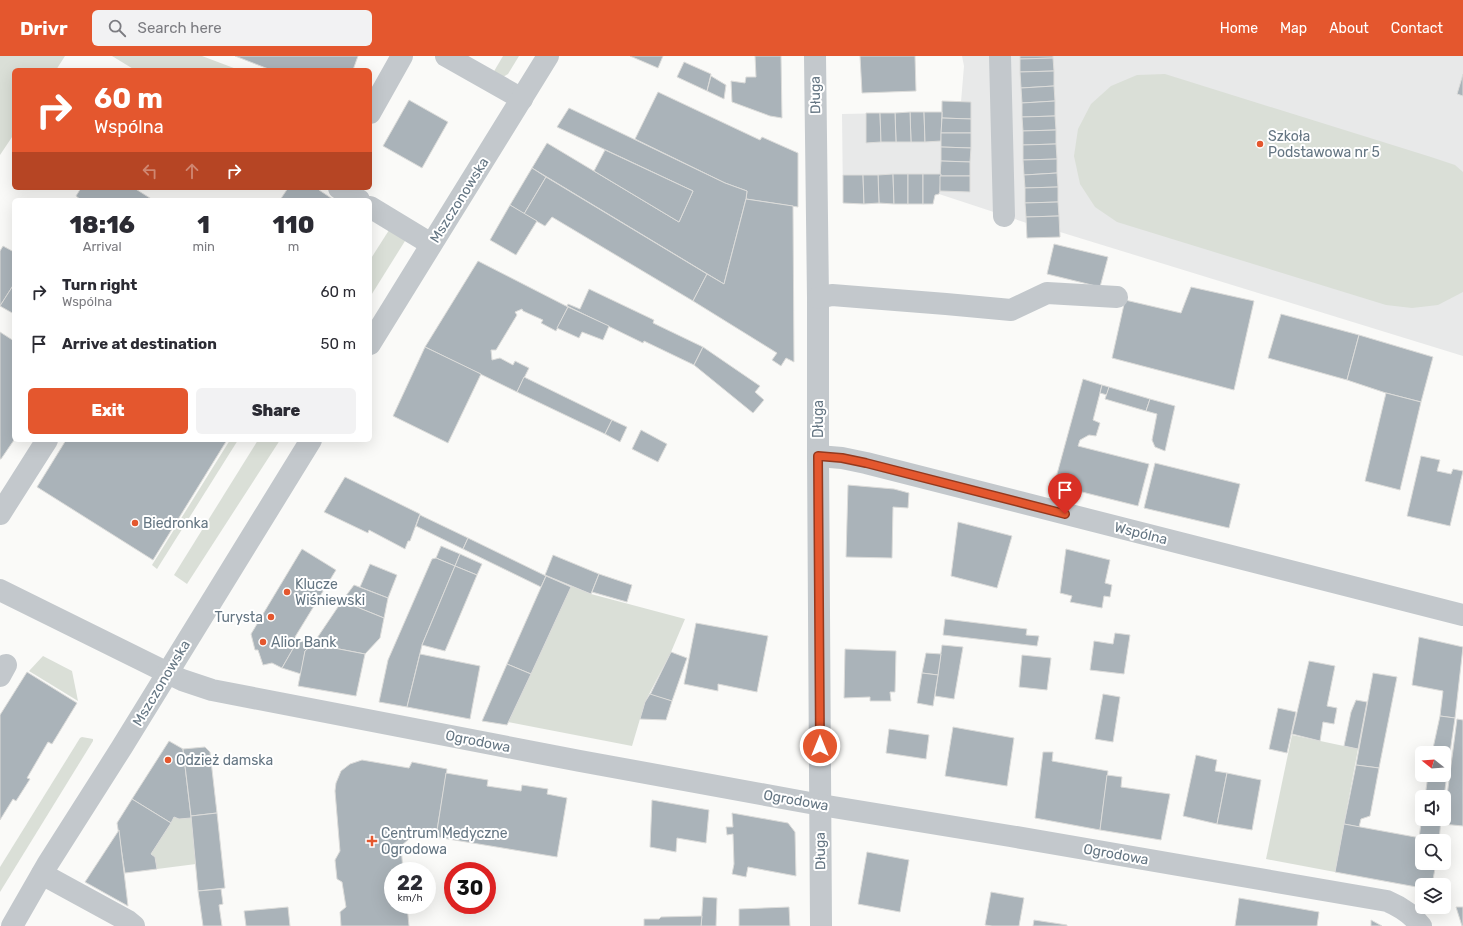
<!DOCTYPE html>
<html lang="en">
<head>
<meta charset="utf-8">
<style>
  body { margin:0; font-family:Rubik,sans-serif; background:#f2f2f3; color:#2b2b33; height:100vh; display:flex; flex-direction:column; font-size:15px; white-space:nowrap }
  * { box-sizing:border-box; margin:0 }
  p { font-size:13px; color:#7c7c81 }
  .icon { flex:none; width:22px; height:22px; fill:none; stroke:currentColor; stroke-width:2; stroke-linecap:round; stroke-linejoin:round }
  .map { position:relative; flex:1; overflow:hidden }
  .side { position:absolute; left:12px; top:142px; width:360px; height:244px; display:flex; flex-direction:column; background:#fff; border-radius:6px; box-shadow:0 4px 16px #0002 }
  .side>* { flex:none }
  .top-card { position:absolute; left:12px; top:12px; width:360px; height:122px; border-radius:6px; box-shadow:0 4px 16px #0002; background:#e4572e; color:#fff; overflow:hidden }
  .needle { width:26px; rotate:287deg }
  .buttons { position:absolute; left:1415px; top:690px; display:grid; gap:8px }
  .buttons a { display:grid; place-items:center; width:36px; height:36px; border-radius:6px; background:#fff; box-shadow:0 4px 16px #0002; font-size:20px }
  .speed { position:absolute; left:384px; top:806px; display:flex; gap:8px; font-size:20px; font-weight:700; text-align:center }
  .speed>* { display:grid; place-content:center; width:52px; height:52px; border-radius:50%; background:#fff; box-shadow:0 4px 16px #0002; line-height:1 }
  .speed small { font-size:10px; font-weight:400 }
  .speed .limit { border:6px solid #d22; background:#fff; color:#111 }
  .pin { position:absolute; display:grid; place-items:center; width:34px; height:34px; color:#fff; margin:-41px -17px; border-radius:50% 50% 50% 0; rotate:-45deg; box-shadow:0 0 4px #0007 }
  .pin .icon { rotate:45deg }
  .me { position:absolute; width:44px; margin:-22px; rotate:0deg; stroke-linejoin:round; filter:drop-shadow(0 0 3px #0008) }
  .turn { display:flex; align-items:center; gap:14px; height:84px; padding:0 16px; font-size:18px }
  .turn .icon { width:52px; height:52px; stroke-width:2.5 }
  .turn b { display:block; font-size:28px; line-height:34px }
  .lanes { display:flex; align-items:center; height:38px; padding:0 16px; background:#0003; justify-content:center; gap:20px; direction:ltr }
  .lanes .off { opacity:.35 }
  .eta { display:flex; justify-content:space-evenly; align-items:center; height:68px; text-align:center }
  .eta b { font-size:24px; font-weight:800; line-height:28px }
  .cta { display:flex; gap:8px; margin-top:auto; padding:8px 16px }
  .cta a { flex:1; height:46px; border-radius:6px; background:#e4572e; color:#fff; font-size:16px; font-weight:800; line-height:46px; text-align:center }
  .cta a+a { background:#f2f2f3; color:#2b2b33 }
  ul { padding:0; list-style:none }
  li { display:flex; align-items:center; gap:12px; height:52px; padding:0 16px }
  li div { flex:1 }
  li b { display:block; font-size:15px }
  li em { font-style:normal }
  header { display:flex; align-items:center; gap:24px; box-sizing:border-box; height:56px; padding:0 20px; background:#e4572e; color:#fff }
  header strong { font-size:19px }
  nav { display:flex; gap:22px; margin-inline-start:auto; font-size:14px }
  .search { width:280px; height:36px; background:#f2f2f3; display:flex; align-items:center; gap:10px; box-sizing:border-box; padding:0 14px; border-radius:6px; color:#7c7c81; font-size:15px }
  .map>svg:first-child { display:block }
  .built { fill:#e8e9e9 }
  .green { fill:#dadfd7 }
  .building { fill:#aab3b9; stroke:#dcdcda }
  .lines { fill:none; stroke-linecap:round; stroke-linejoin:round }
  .minor { stroke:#c3c8cc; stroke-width:22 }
  .route-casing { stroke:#94391e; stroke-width:10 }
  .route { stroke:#e4572e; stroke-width:7 }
  .poi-dot { fill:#e4572e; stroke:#fff; stroke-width:1.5 }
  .labels { text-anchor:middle; stroke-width:4; stroke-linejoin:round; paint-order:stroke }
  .street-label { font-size:14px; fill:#657683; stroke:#fff }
  .poi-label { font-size:14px; fill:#657683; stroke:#fff; text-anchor:start }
</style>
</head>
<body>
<header>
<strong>Drivr</strong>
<div class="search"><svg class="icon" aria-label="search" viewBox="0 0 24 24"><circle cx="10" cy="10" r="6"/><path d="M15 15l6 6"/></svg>Search here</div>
<nav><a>Home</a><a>Map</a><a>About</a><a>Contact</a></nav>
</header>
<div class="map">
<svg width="1463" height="870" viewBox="0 0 1463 870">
  <rect width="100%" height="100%" fill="#fafaf8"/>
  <polygon class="built" points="962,0 1463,0 1463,300 1060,176 1060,178 939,138 935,139 933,148 843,147 842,58 941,56 942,45 961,46 964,10"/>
  <g class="green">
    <polygon points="0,0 65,0 56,14 14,14 14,78 0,99"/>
    <polygon points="112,0 202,0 239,14 135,14"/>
    <polygon points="503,0 519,0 508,18 503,21 493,17"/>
    <polygon points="1165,18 1431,101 1455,109 1463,116 1463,236 1438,249 1412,252 1386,249 1117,166 1095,151 1080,128 1074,100 1078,73 1091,48 1111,30 1137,19"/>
    <polygon points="391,171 410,177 370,241 370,204"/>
    <polygon points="230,384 238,384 157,513 152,509"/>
    <polygon points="258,384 280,384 187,528 174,519"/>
    <polygon points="571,530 591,538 685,563 671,596 645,646 632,690 508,666"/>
    <polygon points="43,600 72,615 78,645 29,615"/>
    <polygon points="1292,679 1358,693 1335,816 1266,803"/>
    <polygon points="82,681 93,683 93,685 0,836 0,811 80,682"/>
    <polygon points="174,761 191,762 196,808 157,813 155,802 151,798"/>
  </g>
  <g class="building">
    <polygon points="235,0 358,0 353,14 271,14"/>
    <polygon points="630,0 663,0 658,12"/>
    <polygon points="755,0 781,0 782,62 770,60 732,46 731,25 745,27 746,21 756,21"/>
    <polygon points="860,0 915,0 916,35 862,37"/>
    <polygon points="1020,0 1053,0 1053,2 1020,3"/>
    <polygon points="1053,2 1054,15 1020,16 1020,3"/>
    <polygon points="684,6 711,18 707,35 677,21"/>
    <polygon points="1054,15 1054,30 1021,32 1020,16"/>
    <polygon points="1463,18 1463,40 1457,38"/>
    <polygon points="711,20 726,29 724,43 707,35"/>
    <polygon points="1054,30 1055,45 1022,47 1021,32"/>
    <polygon points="658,36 760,84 762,81 798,97 798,151 746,143 747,135 725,127 635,83"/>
    <polygon points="409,44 448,66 422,112 383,90"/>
    <polygon points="942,45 971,46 971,63 942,62"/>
    <polygon points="1055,45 1055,60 1022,61 1022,47"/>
    <polygon points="569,52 725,127 747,135 746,143 724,228 532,112 547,87 679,166 693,135 557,71"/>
    <polygon points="910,56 924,56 925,86 911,86"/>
    <polygon points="910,56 911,86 896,86 895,57"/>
    <polygon points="924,56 942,56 941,85 925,86"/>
    <polygon points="866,57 880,57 881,86 866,87"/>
    <polygon points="880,57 895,57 896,86 881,86"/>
    <polygon points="1055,60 1056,74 1023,75 1022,61"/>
    <polygon points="942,62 971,63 971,77 941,77"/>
    <polygon points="1056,74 1056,88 1023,89 1023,75"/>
    <polygon points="941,77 971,77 971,92 941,91"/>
    <polygon points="1056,88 1057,103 1023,104 1023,89"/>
    <polygon points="941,91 971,92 970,106 941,105"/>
    <polygon points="605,94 693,135 679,166 594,115"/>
    <polygon points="1057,103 1057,117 1024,119 1023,104"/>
    <polygon points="941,105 970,106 970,120 940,120"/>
    <polygon points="532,112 546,121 524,158 510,149"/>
    <polygon points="1057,117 1058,131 1025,132 1024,119"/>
    <polygon points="893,118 894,148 879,147 878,119"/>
    <polygon points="893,118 908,118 908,148 894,148"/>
    <rect x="908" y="118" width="15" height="30"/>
    <polygon points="923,118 941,118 940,135 939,138 935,139 933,148 923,148"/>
    <polygon points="843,119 863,119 864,148 843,147"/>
    <polygon points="863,119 878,119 879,147 864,148"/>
    <polygon points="940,120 970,120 970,136 940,135"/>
    <polygon points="546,121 707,218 693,245 552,161 545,170 524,158"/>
    <polygon points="1058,131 1058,146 1025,147 1025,132"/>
    <polygon points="81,132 134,132 153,144 81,144 76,140"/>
    <polygon points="288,132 320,132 319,134 334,144 280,144"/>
    <polygon points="746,143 793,150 794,306 786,302 781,310 772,304 777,297 693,245 707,218 724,228"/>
    <polygon points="1058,146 1059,160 1026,161 1025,147"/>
    <polygon points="510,149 537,165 516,199 490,184"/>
    <polygon points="1059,160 1060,181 1027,182 1026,161"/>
    <polygon points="1054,188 1108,201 1100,231 1047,218"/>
    <polygon points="3,190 14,196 14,228 0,250 0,195"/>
    <polygon points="478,205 568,251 556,275 541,267 543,264 523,255 522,253 515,256 517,259 496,294 491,294 492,304 500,302 513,309 515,305 529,312 517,336 425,291"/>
    <polygon points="14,228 14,258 0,250"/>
    <polygon points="1191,231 1254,245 1234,334 1112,302 1125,244 1181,257"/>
    <polygon points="589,233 654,264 653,267 703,291 694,309 644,285 643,287 567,250 568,248 580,253"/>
    <polygon points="568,251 609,270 603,284 582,276 579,282 557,272"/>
    <polygon points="1281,258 1359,279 1347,324 1268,302"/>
    <polygon points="0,276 14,285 14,384 1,403 0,403"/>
    <polygon points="1359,279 1433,301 1421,346 1386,337 1347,324"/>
    <polygon points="425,291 481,318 448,387 393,360"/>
    <polygon points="703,291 760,330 755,336 764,344 753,357 694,309"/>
    <polygon points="524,321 612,364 605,378 517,336"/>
    <polygon points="1083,323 1102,329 1093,364 1100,367 1096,380 1089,379 1080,384 1078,390 1149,408 1138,450 1054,429"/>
    <polygon points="1102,329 1109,331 1107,339 1100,337"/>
    <polygon points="1109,331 1150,343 1146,355 1105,343"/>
    <polygon points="1386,337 1421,346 1400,434 1365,425"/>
    <polygon points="1150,343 1175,350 1165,395 1155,391 1152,384 1157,358 1146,355"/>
    <polygon points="612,364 627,371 620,386 605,378"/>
    <polygon points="641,374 667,388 658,406 632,393"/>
    <polygon points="66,384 83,384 85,386 86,384 227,384 153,504 37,431"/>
    <polygon points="1421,400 1440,404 1437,415 1451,418 1453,413 1463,415 1450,470 1407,460"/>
    <polygon points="1155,407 1240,428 1229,472 1144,452"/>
    <polygon points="345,421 420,458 410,485 408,485 405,493 369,474 368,477 324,456"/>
    <polygon points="848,429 894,433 909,437 908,452 893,451 892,502 846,501"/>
    <polygon points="420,459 468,482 463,493 416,470"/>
    <polygon points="958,466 1012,480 997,532 951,520"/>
    <polygon points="468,482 546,520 541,531 463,493"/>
    <polygon points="441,490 460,498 455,510 436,502"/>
    <polygon points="302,493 336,514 295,581 298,583 298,584 282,612 272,607 263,609 258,594 255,594 251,578"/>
    <polygon points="1066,493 1110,504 1105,527 1112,529 1110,541 1104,540 1102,552 1070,546 1072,540 1060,537"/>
    <polygon points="460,498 482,508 477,519 455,510"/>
    <polygon points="553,499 599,518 591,538 545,519"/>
    <polygon points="436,502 455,510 422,589 407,651 379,646 388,604 432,503"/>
    <polygon points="370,508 397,519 388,542 360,531"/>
    <polygon points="455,510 477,519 445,595 422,589"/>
    <polygon points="599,518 632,529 627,546 592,536"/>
    <polygon points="546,520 571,531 531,618 507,608"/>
    <polygon points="354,529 388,542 384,562 342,545"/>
    <polygon points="342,545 384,562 380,582 365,598 313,588"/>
    <polygon points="945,563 1027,573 1026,579 1039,580 1037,590 943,579"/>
    <polygon points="696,567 768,580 757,636 718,628 718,635 684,628"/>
    <polygon points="1115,577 1130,579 1124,618 1090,614 1094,585 1113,588"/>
    <polygon points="1419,581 1463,591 1455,662 1440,660 1443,635 1412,629"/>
    <polygon points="298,584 312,589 305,595 301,618 282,612"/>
    <polygon points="313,588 365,598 356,640 298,630 305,595"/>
    <polygon points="942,589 963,591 954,643 935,640"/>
    <polygon points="845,593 896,595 895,636 890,636 891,645 870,645 870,641 844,642"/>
    <polygon points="671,596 687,602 672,645 650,639"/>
    <polygon points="926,597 941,598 938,619 922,617"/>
    <polygon points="420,598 480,610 470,663 407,651"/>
    <polygon points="1022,599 1051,602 1047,634 1019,631"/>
    <polygon points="1309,605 1335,610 1327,650 1337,652 1334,668 1323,666 1320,685 1292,678"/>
    <polygon points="507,608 531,618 507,669 482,665"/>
    <polygon points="27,616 77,647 52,688 48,686 27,722 30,723 16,745 13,743 0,764 0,659"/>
    <polygon points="922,617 938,619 933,650 917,647"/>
    <polygon points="1373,617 1397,621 1379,712 1356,709"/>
    <polygon points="650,638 672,645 666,664 640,663 645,646"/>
    <polygon points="1103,638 1120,641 1113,686 1095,683"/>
    <polygon points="1356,644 1367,646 1358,693 1344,690 1351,656"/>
    <polygon points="1278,652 1296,656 1287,697 1269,693"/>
    <polygon points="1440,660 1455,662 1449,703 1444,702 1444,697 1432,697"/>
    <polygon points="1457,663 1463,664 1463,770 1442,768 1443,763 1444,763"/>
    <polygon points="953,671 1014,682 1007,730 945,720"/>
    <polygon points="889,673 929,679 926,703 886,697"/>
    <polygon points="169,685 183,693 191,760 191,762 179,763 174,761 171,767 132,743"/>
    <polygon points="205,691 210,696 217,757 191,760 183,693"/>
    <polygon points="1043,696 1053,696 1052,705 1108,715 1100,774 1035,762"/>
    <polygon points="1196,699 1217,704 1215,715 1227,717 1217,768 1183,760"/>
    <polygon points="1444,702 1449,703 1444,741 1425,741 1428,719 1444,719"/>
    <polygon points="362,704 409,712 412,706 447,713 436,781 417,776 401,790 403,815 393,815 393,849 407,849 409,870 341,870 340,856 346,851 342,826 337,823 335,804 340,795 335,735 336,727 341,715 350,708"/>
    <polygon points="1356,709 1379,712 1370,760 1361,763 1359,771 1344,768"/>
    <polygon points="446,717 488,724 487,730 521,735 522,729 548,733 547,738 567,742 557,801 436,781"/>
    <polygon points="1227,717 1261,724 1252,774 1217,768"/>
    <polygon points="1107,719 1122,721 1121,731 1170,738 1161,784 1100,774"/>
    <polygon points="1419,741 1422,741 1422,758 1417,758"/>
    <polygon points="132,743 171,767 151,798 155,801 157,813 125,817 117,767"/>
    <polygon points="652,744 709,754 706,787 677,782 676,796 650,791"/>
    <polygon points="217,757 225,832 198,835 191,760"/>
    <polygon points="732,757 788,767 795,776 796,820 748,811 746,821 732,818 734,808 733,778 727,779 726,771 733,771"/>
    <polygon points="1422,760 1422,763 1441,763 1439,785 1419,782"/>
    <polygon points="1344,768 1437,785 1422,785 1422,807 1436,807 1432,829 1422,829 1422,832 1335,816"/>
    <polygon points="119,774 128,850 85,826"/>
    <polygon points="867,796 909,804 900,856 858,848"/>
    <polygon points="221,833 223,848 219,849 222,870 203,870 198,835"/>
    <polygon points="991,836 1024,842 1019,870 992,870 985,869"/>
    <polygon points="703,841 717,842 716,870 701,870"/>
    <polygon points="1239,842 1319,856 1317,870 1235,870"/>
    <polygon points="288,851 290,870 246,870 244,855"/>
    <polygon points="789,851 790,870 739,870 739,853"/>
    <polygon points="1456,851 1463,851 1463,870 1462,870"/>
    <polygon points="702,860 701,870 644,870 644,863 659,863 661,861"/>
    <polygon points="1034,864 1067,869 1067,870 1033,870"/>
    <polygon points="1371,864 1382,870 1371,870"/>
  </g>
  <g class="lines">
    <g class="minor">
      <polyline points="446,0 522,43"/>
      <polyline points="815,0 818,242 818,400 821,870"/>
      <polyline points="1000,0 1004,160"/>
      <polyline points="370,57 402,0"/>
      <polyline points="339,132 359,144"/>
      <polyline points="370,151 431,188"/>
      <polyline points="818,242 832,239 946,248 1011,254 1047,237 1117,241"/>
      <polyline points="370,288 548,0"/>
      <polyline points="818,400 842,402 866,407 1463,559"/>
      <polyline points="0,458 47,384"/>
      <path d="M0 534 182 624 212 634 580 705 821 749 1010 780 1387 845C1401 851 1412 858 1421 870"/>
      <polyline points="0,620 6,609"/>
      <polyline points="42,818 128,865 134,870"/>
      <polyline points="12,870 47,809 122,691 311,384"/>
    </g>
  </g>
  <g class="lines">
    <g class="route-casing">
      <polyline id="route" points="820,690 818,400 842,402 866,407 1065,458"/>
    </g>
    <use href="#route" class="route"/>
  </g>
  <g class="poi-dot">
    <circle cx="1260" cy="88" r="4"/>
    <circle cx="135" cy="467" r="4"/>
    <circle cx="287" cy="536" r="4"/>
    <circle cx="271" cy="561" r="4"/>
    <circle cx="263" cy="586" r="4"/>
    <circle cx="168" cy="704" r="4"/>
    <path d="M370 779h4v4h4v4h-4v4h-4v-4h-4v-4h4z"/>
  </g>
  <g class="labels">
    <g class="street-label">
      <text transform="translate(815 39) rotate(-91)" y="5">Długa</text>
      <text transform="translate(459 144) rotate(-58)" y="5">Mszczonowska</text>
      <text transform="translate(818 363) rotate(-90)" y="5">Długa</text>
      <text transform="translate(1141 477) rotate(14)" y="5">Wspólna</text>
      <text transform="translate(161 627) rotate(-59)" y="5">Mszczonowska</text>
      <text transform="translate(478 685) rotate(11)" y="5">Ogrodowa</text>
      <text transform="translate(796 744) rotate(10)" y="5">Ogrodowa</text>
      <text transform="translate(820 795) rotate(-91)" y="5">Długa</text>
      <text transform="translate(1116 798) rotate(10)" y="5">Ogrodowa</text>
    </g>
    <g class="poi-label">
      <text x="1268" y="85">Szkoła<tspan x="1268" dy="16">Podstawowa nr 5</tspan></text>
      <text x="143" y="472">Biedronka</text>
      <text x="295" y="533">Klucze<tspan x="295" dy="16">Wiśniewski</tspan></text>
      <text x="263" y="566" text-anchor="end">Turysta</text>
      <text x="271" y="591">Alior Bank</text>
      <text x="176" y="709">Odzież damska</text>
      <text x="381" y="782">Centrum Medyczne<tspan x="381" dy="16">Ogrodowa</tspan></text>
    </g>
  </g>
</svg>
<div class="buttons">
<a><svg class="needle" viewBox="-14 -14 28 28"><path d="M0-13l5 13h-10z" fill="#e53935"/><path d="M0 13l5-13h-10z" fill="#7c7c81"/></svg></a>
<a><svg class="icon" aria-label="sound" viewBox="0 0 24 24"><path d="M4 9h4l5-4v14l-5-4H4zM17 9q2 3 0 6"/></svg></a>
<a><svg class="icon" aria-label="search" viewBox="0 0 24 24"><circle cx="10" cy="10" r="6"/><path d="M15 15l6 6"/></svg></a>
<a><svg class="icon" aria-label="layers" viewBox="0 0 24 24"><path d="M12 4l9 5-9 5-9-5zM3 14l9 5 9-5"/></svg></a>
</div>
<div class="speed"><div>22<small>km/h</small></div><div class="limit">30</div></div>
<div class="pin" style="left:1065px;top:458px;background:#d93025"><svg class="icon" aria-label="arrive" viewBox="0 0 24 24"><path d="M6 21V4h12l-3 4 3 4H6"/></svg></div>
<svg class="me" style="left:820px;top:690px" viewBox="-20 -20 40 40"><circle r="17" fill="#e4572e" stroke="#fff" stroke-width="3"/><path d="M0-11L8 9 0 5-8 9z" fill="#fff"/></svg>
<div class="top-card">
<div class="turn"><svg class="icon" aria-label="right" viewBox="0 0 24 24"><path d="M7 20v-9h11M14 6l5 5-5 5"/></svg><div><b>60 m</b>Wspólna</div></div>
<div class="lanes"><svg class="icon off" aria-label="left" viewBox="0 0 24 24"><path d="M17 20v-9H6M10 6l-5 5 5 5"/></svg><svg class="icon off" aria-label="ahead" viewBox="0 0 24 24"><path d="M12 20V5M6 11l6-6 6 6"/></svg><svg class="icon" aria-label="right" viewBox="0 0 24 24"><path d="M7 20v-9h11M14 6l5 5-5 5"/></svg></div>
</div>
<section class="side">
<div class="eta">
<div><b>18:16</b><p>Arrival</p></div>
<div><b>1</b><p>min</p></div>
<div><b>110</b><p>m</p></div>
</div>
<ul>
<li><svg class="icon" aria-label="right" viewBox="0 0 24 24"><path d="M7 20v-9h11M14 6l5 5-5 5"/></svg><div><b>Turn right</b><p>Wspólna</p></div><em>60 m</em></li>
<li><svg class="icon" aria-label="arrive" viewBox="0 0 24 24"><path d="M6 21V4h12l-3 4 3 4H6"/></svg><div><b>Arrive at destination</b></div><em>50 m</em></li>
</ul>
<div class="cta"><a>Exit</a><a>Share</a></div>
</section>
</div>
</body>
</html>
